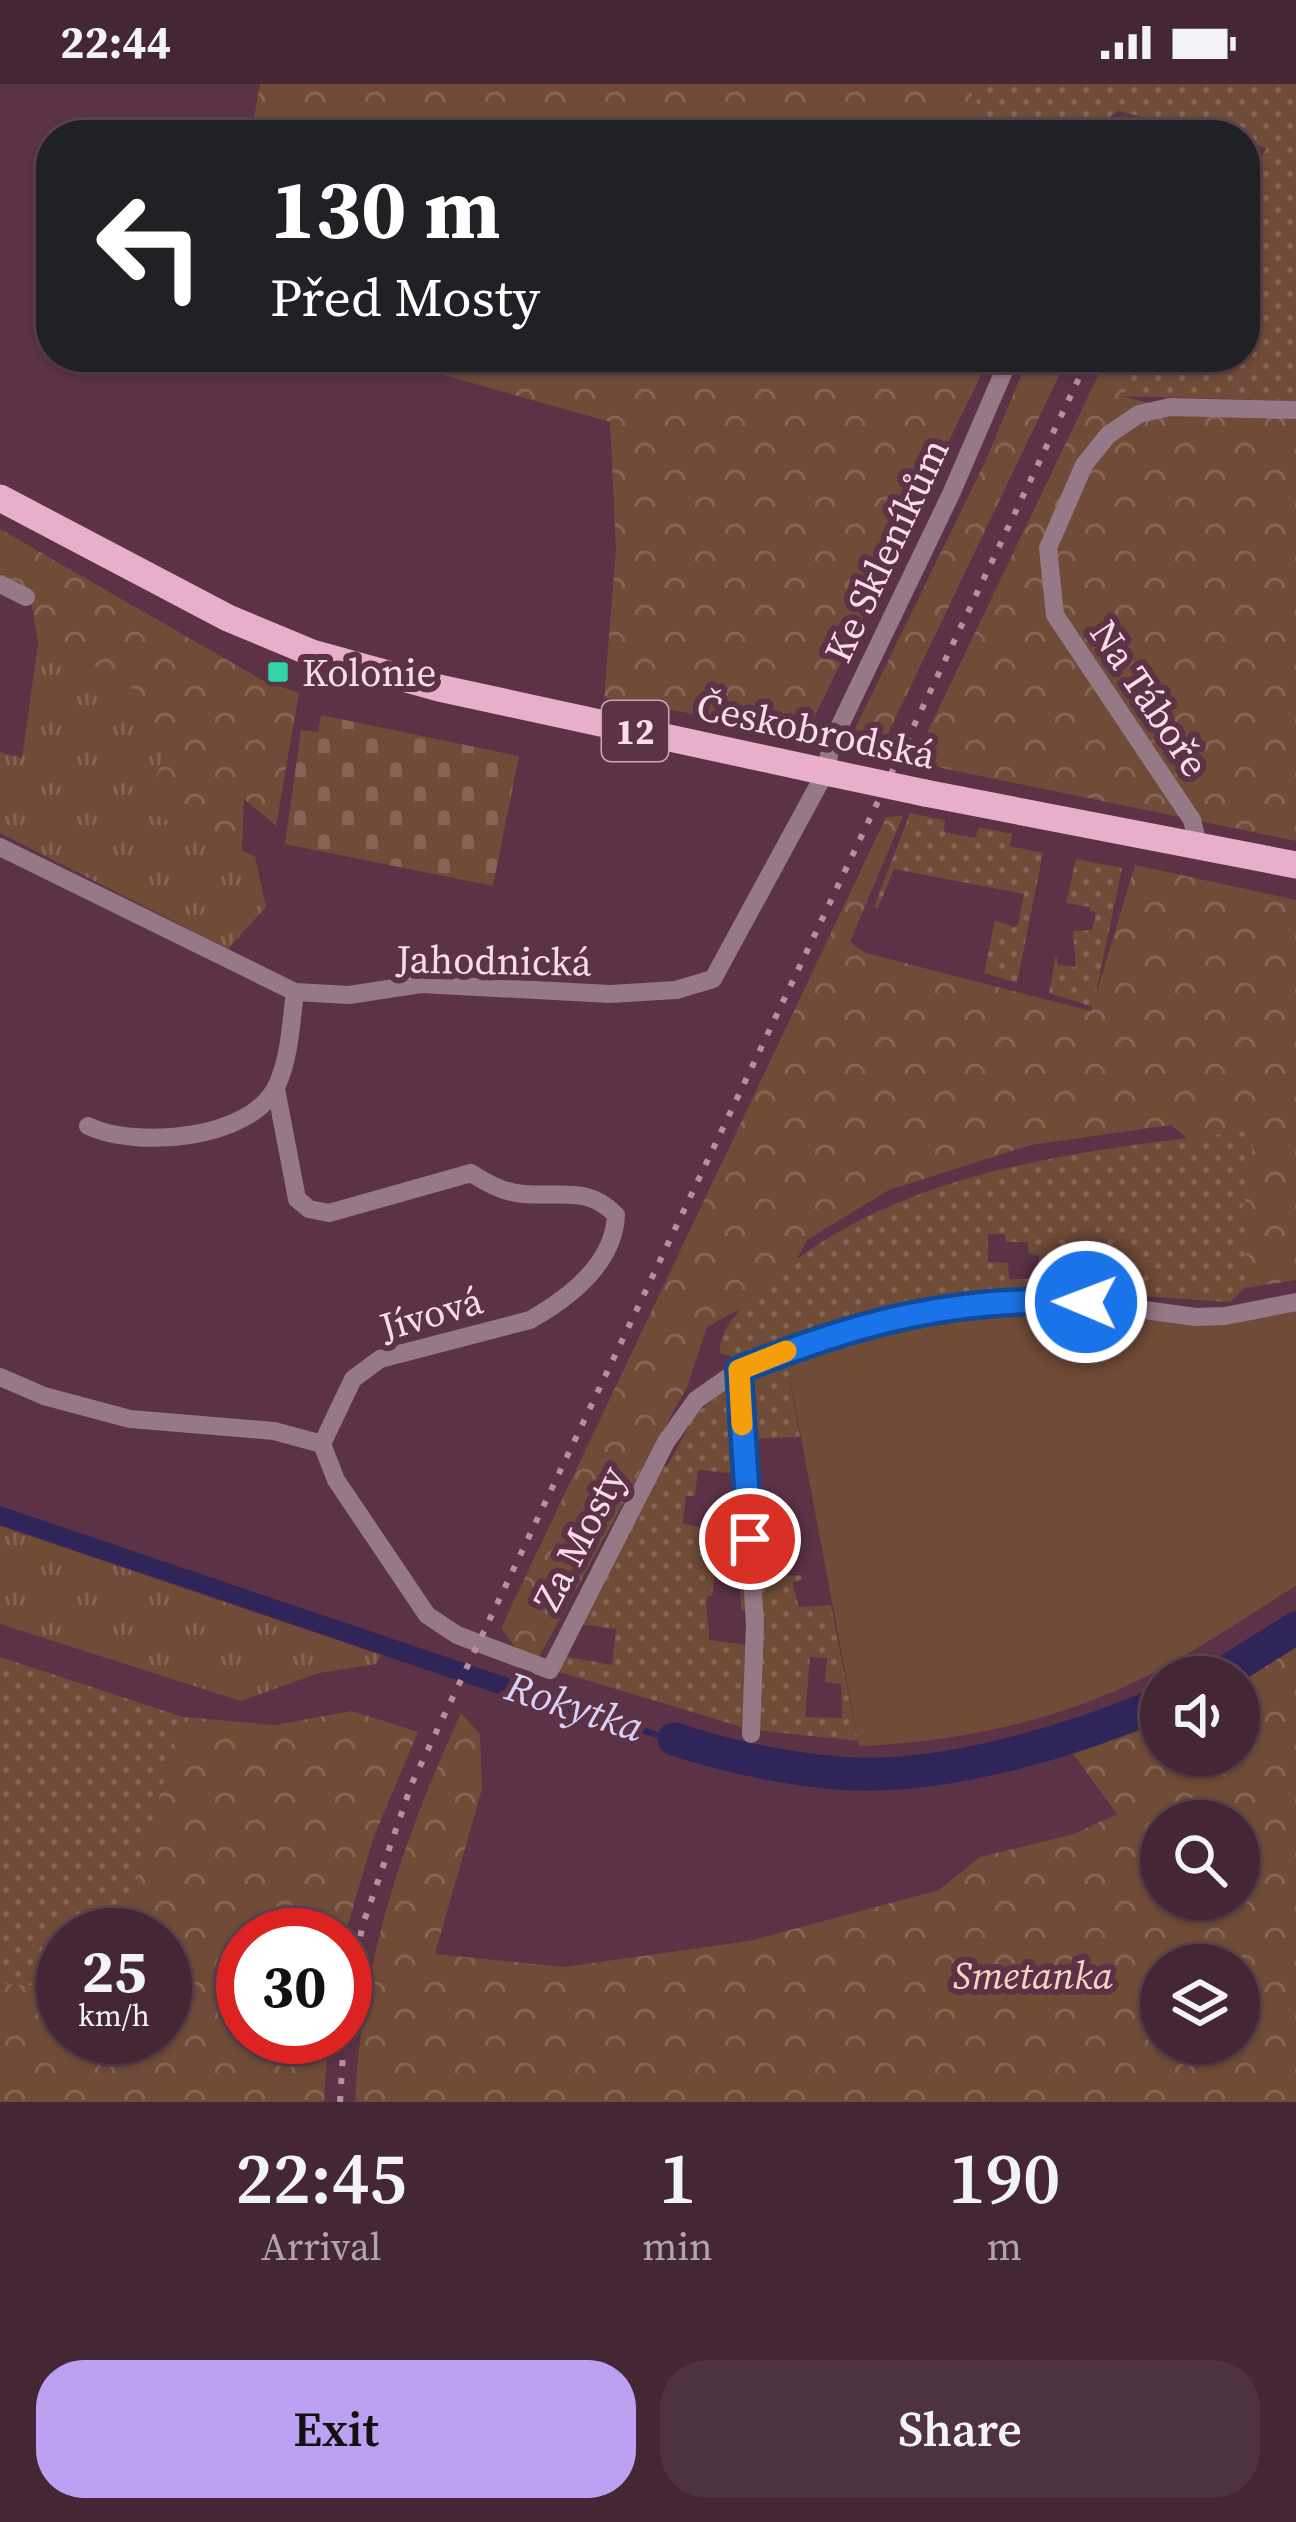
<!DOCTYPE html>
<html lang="en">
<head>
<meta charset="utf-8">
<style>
  body { margin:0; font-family:"Source Serif 4",serif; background:#4e3240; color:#f1f3f6; height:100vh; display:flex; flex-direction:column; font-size:45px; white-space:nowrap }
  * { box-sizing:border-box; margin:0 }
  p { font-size:39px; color:#afa5ac }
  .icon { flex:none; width:66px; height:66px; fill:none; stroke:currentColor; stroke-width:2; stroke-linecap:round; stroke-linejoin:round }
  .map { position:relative; height:2018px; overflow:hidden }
  .panel { display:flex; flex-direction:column; background:#442634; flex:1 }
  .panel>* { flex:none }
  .hud { position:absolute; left:36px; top:36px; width:1224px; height:252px; border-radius:48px; box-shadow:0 3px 9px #0004,0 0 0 3px #5c434f; background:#202124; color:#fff; overflow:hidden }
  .controls { position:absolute; left:1140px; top:1572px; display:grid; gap:24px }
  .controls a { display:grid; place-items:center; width:120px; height:120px; border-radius:50%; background:#442634; box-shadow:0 3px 9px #0004,0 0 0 3px #5c434f; font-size:60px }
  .speed { position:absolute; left:36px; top:1824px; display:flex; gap:24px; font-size:60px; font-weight:700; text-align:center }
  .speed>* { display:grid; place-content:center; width:156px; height:156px; border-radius:50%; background:#442634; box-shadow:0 3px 9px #0004,0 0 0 3px #5c434f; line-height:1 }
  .speed small { font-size:30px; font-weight:400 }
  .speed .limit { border:18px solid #d22; background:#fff; color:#111 }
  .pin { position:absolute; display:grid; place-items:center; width:102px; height:102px; color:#fff; margin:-51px; border:6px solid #fff; border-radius:50%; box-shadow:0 3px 12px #0007 }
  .me { position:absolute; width:132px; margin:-66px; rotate:271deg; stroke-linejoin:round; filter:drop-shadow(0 0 9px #0008) }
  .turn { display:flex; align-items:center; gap:42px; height:252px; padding:0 36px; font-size:54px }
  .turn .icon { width:156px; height:156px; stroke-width:2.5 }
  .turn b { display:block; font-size:84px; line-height:102px }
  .eta { display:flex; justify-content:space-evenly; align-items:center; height:204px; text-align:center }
  .eta b { font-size:72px; font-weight:600; line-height:84px }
  .action { display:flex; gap:24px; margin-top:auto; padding:24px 36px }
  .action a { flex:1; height:138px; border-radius:48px; background:#bca0f2; color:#111; font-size:48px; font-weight:600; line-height:138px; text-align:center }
  .action a+a { background:#4e3240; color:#f1f3f6 }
  .status { display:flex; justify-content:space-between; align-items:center; height:84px; padding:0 60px; background:#442634; direction:ltr }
  .status svg { height:33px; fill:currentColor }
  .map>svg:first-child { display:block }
  .grass { fill:url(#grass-tufts) }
  .forest { fill:url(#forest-crowns); fill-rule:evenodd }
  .cemetery { fill:url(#cemetery-stones) }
  .park { fill:url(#park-dots); fill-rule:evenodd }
  .pitch { fill:#704b38 }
  .water { fill:#2f2559 }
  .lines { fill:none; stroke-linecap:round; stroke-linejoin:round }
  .river { stroke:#2f2559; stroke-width:33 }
  .minor { stroke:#967986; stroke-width:18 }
  .primary { stroke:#e8aeca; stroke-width:27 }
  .rail { stroke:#b291a0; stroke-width:6; stroke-dasharray:6 12; stroke-linecap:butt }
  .primary-bridge { stroke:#e8aeca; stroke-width:27 }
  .route-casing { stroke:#114b97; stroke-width:30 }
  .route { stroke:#1a73e8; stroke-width:21 }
  .slow { stroke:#f59e0b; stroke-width:21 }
  .poi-dot { fill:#34d4a8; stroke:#5b3246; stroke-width:4.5 }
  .labels { text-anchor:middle; stroke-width:12; stroke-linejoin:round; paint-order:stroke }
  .shield { fill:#5b3246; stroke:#c9aab8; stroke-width:3 }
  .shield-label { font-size:36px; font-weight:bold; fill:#f8dde9 }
  .street-label { font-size:39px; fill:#f8dde9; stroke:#5b3246 }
  .poi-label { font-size:39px; fill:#f8dde9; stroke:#5b3246; text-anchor:start }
  .park-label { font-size:39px; font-style:italic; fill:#f8d4c1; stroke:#5b3246 }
  .water-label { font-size:42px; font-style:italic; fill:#d6d3f6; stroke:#5b3246 }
</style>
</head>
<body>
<div class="status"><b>22:44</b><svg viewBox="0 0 49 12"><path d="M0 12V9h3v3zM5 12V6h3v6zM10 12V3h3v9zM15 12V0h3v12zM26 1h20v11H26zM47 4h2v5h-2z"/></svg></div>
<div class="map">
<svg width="1296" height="2018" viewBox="0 0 1296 2018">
  <defs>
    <pattern id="grass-tufts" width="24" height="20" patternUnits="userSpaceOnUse" patternTransform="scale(3)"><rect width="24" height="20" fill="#704b38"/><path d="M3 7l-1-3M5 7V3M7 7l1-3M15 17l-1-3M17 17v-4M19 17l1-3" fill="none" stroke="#856455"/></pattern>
    <pattern id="forest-crowns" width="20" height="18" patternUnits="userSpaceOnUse" patternTransform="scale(3)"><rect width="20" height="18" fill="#704b38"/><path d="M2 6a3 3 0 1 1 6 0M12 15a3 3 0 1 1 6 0" fill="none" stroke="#856455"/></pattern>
    <pattern id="cemetery-stones" width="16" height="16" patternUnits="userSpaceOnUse" patternTransform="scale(3)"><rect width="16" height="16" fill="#704b38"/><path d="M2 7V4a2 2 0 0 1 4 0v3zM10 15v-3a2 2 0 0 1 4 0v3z" fill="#856455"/></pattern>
    <pattern id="park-dots" width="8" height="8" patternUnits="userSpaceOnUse" patternTransform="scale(3)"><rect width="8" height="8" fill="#704b38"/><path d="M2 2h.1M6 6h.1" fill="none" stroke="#856455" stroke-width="1.8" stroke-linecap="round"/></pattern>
  </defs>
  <rect width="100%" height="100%" fill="#5b3246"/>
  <g class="grass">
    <polygon points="38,559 126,595 167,662 145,726 255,772 266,823 228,865 0,749 0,668 22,674"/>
    <polygon points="0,1442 381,1571 376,1580 319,1589 241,1617 0,1540"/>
  </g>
  <g class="forest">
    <polygon points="260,0 966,0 996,51 251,51"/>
    <polygon points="380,273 990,273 806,650 604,614 616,465 610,338"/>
    <polygon points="1029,273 1068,273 884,658 850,655 985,378"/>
    <polygon points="1107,273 1140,273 1122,312 1149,319 1296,324 1296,757 913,678"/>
    <polygon points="0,445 262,596 299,609 276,742 244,715 242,767 144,726 167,662 126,595 38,559 29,505 0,490"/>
    <polygon points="903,732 850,858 866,869 1091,927 1135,781 1296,816 1296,1196 1184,1214 1189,1056 1171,1041 1031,1061 889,1106 807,1156 788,1192 751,1219 707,1243 687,1303 532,1586 501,1544 886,733"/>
    <path d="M1296 1555V2018H355C361 1878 403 1755 461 1629L480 1650 482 1705 435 1870 564 1883 749 1857 939 1806 980 1773 1074 1750 1117 1730 1068 1663 1161 1627V1671H1239V1593H1233ZM1239 1737V1815H1161V1737ZM1239 1881V1959H1161V1881Z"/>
    <polygon points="352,1627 418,1648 373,1755 345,1851 243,1851 243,1953 328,1953 324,2018 0,2018 0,1900 63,1901 63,1953 165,1953 165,1851 132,1851 138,1783 183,1633 275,1641"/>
  </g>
  <polygon class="cemetery" points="321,631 519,672 493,802 285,760 301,646 318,648"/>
  <g class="park">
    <polygon points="966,0 1296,0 1296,317 1121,312 1140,273 1245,273 1245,96 1267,64 1245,58 1245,51 1215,51 1118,27 1084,51 996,51"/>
    <polygon points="910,729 945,736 944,748 975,754 979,743 1012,750 1010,762 1043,769 1017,899 984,889 995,836 1013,843 1018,841 1024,810 894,785 878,824 874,823"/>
    <polygon points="1076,775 1122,784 1093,923 1049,909 1056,870 1058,881 1076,883 1073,847 1092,846 1096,829 1090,827 1090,823 1066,819"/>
    <path d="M1245 1047 1253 1057 1249 1102 1242 1126 1247 1138 1245 1204 1230 1218C1148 1213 1065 1204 983 1209 896 1215 815 1241 736 1274L720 1269C718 1246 741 1224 757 1209 886 1085 1076 1068 1245 1047ZM988 1150H1005L1006 1158H1028L1029 1170 1039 1171 1038 1195H1009L1008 1179 988 1178Z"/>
    <polygon points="787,1279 800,1353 748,1355 746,1294"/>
    <path d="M735 1299 741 1390 698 1386 695 1412H686L683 1439 721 1449 724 1416 743 1419 750 1527 741 1526 740 1491 715 1489 712 1512H707C705 1526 709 1540 709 1556L748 1561 742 1643 556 1587 564 1572 612 1581 616 1545 580 1540 660 1382H667L696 1329Z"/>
    <path d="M801 1491 802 1495 792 1499 799 1523 831 1521 858 1657 756 1646 757 1494ZM810 1573 827 1574 825 1598 841 1600 842 1634 805 1633Z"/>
    <polygon points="0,1573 183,1633 138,1783 132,1851 63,1851 63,1901 56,1902 0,1900"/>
  </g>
  <path class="pitch" d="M1010 1221 1132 1230 1296 1222V1502C1249 1531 1202 1563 1153 1589 1063 1636 961 1658 859 1662L787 1279 882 1243Z"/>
  <polygon class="water" points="0,1422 526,1600 715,1669 522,1618 0,1441"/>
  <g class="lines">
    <g class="river">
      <polyline points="1218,1593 1296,1544"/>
      <path d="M674 1655C726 1672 783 1684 837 1689 936 1698 1071 1658 1161 1619"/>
    </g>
    <g class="minor">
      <polyline points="1005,42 1034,51"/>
      <polyline points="0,500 26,513"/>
      <polyline points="0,763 295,908 349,911 421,900 610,910 676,906 713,895 825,689 832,658 951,410 1010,273"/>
      <polyline points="1199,764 1192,736 1055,531 1048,464 1084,381 1108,351 1139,330 1170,323 1296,326"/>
      <path d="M276 1005 297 1115 309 1125 329 1129 471 1089C488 1100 505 1109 525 1110 561 1113 588 1102 616 1131 614 1179 569 1214 530 1236L380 1275 353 1295 322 1360"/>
      <path d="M88 1042C136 1065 252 1056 277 1001 290 973 291 938 295 908"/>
      <polyline points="739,1286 755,1540 751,1650"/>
      <polyline points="0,1293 44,1312 130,1335 274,1347 322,1360"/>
      <polyline points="322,1360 336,1396 427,1531 457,1551 550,1586 666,1358 696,1316 739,1286 864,1240 989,1218 1086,1218 1196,1233 1225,1232 1296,1218"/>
    </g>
    <g class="primary">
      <polyline points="0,414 228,534 312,569 439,604 831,689"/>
      <polyline points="925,709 1296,781"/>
    </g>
    <g class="rail">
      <polyline points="345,1941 362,1843 412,1699 1089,273"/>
      <polyline points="340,2018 344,1953"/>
    </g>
    <polyline class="primary-bridge" points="831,689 925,709"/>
  </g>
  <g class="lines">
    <g class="route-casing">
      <path id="route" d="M750 1455 739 1286C858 1238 956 1212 1086 1218"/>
    </g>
    <use href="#route" class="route"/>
    <polyline class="slow" points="742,1341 739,1286 786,1267"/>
  </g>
  <rect class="poi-dot" x="266" y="576" width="24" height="24" rx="6"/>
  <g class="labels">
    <rect class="shield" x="602" y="617" width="66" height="60" rx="9"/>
    <g class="shield-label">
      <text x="635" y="660">12</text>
    </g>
    <g class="street-label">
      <text transform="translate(886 466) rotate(-65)" y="14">Ke Skleníkům</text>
      <text transform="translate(1150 614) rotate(56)" y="14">Na Táboře</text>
      <text transform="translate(816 646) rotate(12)" y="14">Českobrodská</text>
      <text transform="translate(494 876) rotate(1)" y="14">Jahodnická</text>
      <text transform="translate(431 1229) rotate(-16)" y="14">Jívová</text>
      <text transform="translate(579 1454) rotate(-63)" y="14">Za Mosty</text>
    </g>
    <g class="poi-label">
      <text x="302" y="602">Kolonie</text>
    </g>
    <g class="park-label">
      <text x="1033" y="1905">Smetanka</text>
    </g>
    <g class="water-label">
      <text transform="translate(575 1622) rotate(18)" y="15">Rokytka</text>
    </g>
  </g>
</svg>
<div class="controls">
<a><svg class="icon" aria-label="sound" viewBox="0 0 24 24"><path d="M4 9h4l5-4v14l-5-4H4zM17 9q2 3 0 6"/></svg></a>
<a><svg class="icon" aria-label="search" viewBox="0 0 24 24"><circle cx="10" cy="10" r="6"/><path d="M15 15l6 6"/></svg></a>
<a><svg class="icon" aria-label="layers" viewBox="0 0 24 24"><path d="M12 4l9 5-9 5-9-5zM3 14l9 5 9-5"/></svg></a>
</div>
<div class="speed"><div>25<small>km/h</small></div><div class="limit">30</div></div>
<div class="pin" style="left:750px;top:1455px;background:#d93025"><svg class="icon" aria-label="arrive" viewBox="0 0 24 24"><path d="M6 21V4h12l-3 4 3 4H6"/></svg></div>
<svg class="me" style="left:1086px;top:1218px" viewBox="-20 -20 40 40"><circle r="17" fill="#1a73e8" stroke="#fff" stroke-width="3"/><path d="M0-11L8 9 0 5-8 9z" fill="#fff"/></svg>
<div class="hud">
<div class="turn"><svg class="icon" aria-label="left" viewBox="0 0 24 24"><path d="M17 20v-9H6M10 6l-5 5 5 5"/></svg><div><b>130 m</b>Před Mosty</div></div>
</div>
</div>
<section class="panel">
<div class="eta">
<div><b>22:45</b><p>Arrival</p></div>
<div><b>1</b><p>min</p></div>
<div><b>190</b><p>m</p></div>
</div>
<div class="action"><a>Exit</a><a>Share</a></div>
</section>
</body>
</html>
